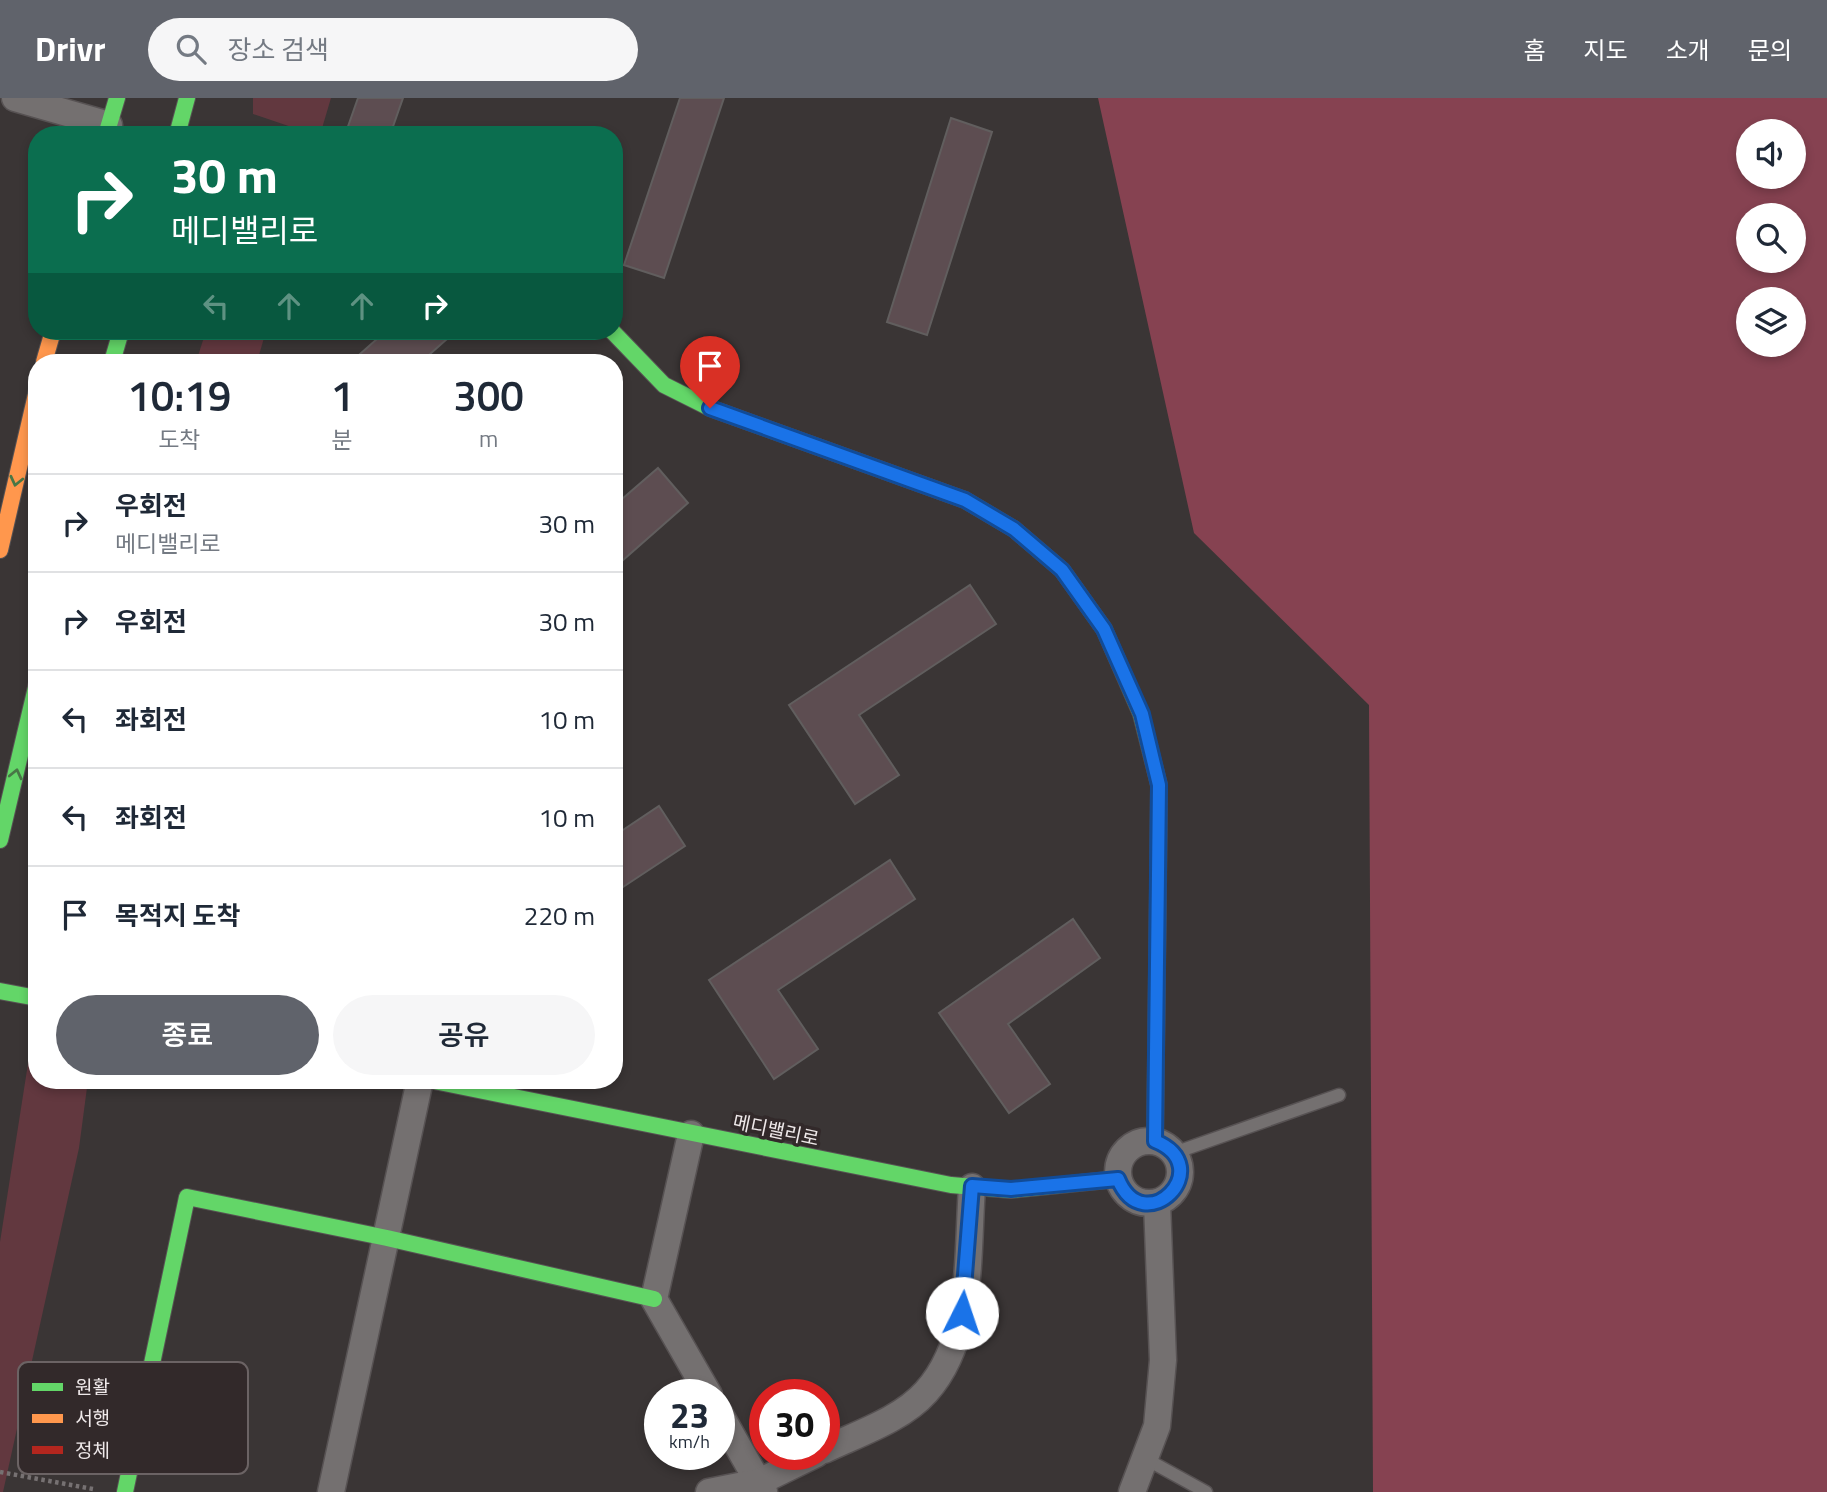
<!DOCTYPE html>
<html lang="ko">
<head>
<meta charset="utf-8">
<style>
  body { margin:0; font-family:"Titillium Web","Noto Sans KR",sans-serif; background:#f6f6f7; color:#1f2937; height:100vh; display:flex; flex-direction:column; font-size:26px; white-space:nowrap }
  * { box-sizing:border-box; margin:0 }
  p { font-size:23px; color:#747a83 }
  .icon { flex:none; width:38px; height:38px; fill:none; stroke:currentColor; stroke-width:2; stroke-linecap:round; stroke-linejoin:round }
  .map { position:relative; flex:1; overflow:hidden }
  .sheet { position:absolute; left:28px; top:256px; width:595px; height:735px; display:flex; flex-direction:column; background:#fff; border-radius:28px; box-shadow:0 4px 10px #0003 }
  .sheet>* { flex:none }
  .banner { position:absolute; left:28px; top:28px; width:595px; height:214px; border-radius:28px; box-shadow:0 4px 10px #0003; background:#0b6e4f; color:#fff; overflow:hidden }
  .fabs { position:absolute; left:1736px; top:21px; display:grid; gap:14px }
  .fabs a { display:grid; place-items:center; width:70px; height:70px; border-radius:50%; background:#fff; box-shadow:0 4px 10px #0003; font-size:35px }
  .speed { position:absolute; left:644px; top:1281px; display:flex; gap:14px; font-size:35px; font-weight:700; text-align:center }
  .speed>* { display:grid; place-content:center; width:91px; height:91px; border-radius:50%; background:#fff; box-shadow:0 4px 10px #0003; line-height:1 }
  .speed small { font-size:18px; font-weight:400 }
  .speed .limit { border:10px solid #d22; background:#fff; color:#111 }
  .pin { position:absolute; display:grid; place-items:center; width:60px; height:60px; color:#fff; margin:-72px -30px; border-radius:50% 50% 50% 0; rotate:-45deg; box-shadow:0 0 7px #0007 }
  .pin .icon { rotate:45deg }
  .me { position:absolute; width:77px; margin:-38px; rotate:4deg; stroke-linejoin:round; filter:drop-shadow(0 0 5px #0008) }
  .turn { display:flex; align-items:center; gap:24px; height:147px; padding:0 28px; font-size:32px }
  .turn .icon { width:91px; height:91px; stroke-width:2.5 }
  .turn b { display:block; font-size:49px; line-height:60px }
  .lanes { display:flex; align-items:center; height:66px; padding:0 28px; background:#0003; justify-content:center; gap:35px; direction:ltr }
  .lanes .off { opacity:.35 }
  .eta { display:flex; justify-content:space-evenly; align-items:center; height:119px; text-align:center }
  .eta b { font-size:42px; font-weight:600; line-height:49px }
  .cta { display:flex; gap:14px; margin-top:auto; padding:14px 28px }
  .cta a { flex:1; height:80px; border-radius:42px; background:#60636b; color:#fff; font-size:28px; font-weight:600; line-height:80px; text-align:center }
  .cta a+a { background:#f6f6f7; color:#1f2937 }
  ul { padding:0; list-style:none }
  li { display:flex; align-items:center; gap:21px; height:98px; padding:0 28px; border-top:2px solid #e0e1e3 }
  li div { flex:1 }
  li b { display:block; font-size:26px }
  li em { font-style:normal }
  header { display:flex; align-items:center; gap:42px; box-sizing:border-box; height:98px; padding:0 35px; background:#60636b; color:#fff }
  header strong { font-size:33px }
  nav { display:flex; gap:38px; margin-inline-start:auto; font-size:24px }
  .search { width:490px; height:63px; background:#f6f6f7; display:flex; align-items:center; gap:18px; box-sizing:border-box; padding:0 24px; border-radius:38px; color:#747a83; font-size:26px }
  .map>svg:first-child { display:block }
  .green { fill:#62383f }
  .forest { fill:#864251; fill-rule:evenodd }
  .building { fill:#5d4d51; stroke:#615e5e; stroke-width:2 }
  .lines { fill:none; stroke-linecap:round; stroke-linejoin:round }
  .lane-casing { stroke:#575253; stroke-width:15 }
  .street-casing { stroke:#575253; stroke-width:29 }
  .fast-casing { stroke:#575253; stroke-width:18 }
  .slow-casing { stroke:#575253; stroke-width:18 }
  .jam-casing { stroke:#575253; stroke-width:18 }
  .path { stroke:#767172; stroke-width:4.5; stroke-dasharray:3.5 3.5; stroke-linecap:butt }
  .lane { stroke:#747070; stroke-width:12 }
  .street { stroke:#747070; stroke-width:26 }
  .fast { stroke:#63d668; stroke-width:16 }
  .slow { stroke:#ff974d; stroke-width:16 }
  .jam { stroke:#b3261e; stroke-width:16 }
  .oneway { stroke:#487746 }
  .route-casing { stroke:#114b97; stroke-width:18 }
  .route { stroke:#1a73e8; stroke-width:12 }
  .labels { text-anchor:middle; stroke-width:7; stroke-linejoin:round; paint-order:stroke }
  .street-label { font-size:19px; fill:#efe9ea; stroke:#32292a }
  .key { fill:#32292a; stroke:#6b6364; stroke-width:2 }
  .key-label { font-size:19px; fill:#efe9ea }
</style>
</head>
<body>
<header>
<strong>Drivr</strong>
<div class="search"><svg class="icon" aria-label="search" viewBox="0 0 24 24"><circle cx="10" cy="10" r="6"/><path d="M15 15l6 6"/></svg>장소 검색</div>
<nav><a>홈</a><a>지도</a><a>소개</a><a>문의</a></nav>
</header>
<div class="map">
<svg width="1827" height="1394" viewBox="0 0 1827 1394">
  <rect width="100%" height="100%" fill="#3a3535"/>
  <g class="green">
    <polygon points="253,0 331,0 320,37 315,37 253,16"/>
    <polygon points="206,233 266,233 257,264 196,264"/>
    <polygon points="30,953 37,954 37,982 88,982 79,1050 3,1394 0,1394 0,1144"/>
  </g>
  <path class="forest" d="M1098 0H1827V1394H1373L1369 607 1194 435ZM1748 33H1794V79H1748ZM1748 117H1794V163H1748ZM1748 201H1794V247H1748Z"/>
  <g class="building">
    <polygon points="358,0 403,0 390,37 345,37"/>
    <polygon points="680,0 724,0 664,180 624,167"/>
    <polygon points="951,20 992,34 927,237 887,224"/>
    <polygon points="386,233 456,233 421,264 351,264"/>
    <polygon points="658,370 688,405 614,470 614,408"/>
    <polygon points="970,487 996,526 859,617 899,677 855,706 789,607"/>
    <polygon points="659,708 685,748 614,795 614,738"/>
    <polygon points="890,762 915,801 778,892 818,951 774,981 709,882"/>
    <polygon points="1073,821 1100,860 1008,926 1050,986 1009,1015 939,915"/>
  </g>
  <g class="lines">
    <g class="lane-casing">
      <g id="lane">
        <polyline points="1174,1055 1339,997"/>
        <polyline points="1146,1361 1206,1394"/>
      </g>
    </g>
    <g class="street-casing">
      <g id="street">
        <polyline points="15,0 109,27"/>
        <polyline points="691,1036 654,1201 709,1297"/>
        <circle cx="1149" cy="1074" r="31"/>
        <polyline points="719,1315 764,1394"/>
        <path d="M824 1352C857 1336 901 1322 926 1294 974 1241 967 1155 972 1089"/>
        <polyline points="331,1394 420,982"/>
        <polyline points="709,1394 759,1384 816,1356"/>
        <polyline points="1132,1394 1157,1328 1163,1262 1157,1105"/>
      </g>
    </g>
    <g class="fast-casing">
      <g id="fast">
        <polyline points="106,37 117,0"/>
        <polyline points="177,37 187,0"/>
        <polyline points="612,233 664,287 710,310 965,402 1014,431 1062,472 1104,531 1141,616 1159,687 1158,790"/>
        <polyline points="112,264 121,233"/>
        <polyline points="0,742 37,585"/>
        <polyline points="0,893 37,900"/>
        <polyline points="429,982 951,1087 1011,1092 1118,1081"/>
        <polyline points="125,1394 187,1099 387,1140 654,1201"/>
      </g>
    </g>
    <g class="slow-casing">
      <g id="slow">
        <polyline points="44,264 53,233"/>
        <polyline points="0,452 37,292"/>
      </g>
    </g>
    <g class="jam-casing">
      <polyline id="jam" points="1155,1043 1158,790"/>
    </g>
    <polyline class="path" points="0,1374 93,1391"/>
    <use href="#lane" class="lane"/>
    <use href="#street" class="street"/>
    <use href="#fast" class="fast"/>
    <use href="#slow" class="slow"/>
    <use href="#jam" class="jam"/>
  </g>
  <defs><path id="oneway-chevron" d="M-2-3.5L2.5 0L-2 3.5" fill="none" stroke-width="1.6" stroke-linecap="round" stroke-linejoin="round" transform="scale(1.75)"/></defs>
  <g class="oneway">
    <use href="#oneway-chevron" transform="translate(16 383) rotate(103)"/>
    <use href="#oneway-chevron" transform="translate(16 676) rotate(-77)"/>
  </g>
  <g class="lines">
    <g class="route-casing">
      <path id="route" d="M710 310 965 402 1014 431 1062 472 1104 531 1142 616 1159 687 1155 1043C1219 1069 1144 1144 1118 1081L1011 1091 972 1088 962 1215"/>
    </g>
    <use href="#route" class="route"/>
  </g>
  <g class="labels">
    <g class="street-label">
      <text transform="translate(776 1032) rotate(12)" y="7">메디밸리로</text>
    </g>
  </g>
  <rect x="18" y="1264" width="230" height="112" rx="10" class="key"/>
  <rect x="32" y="1285" width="31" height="8" fill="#63d668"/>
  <rect x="32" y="1316" width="31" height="9" fill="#ff974d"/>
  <rect x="32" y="1348" width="31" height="8" fill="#b3261e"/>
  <g class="key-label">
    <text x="75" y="1296">원활</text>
    <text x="75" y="1327">서행</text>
    <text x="75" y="1359">정체</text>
  </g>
</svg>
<div class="fabs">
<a><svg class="icon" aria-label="sound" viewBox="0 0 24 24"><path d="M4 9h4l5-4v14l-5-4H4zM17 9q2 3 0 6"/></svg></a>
<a><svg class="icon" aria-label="search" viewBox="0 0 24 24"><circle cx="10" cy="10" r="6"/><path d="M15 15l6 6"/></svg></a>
<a><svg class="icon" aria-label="layers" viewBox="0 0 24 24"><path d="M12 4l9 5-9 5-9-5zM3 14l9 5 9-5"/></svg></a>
</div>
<div class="speed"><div>23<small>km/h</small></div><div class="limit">30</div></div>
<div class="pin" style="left:710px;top:310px;background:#d93025"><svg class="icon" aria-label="arrive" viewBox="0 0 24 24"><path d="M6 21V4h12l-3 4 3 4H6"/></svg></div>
<svg class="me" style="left:962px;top:1215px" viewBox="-20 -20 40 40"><circle r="19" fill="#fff"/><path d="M0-13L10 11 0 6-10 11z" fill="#1a73e8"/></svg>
<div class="banner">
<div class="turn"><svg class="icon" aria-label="right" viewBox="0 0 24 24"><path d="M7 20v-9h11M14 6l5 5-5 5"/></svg><div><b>30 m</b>메디밸리로</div></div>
<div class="lanes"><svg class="icon off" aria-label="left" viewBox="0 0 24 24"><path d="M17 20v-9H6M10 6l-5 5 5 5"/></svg><svg class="icon off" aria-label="ahead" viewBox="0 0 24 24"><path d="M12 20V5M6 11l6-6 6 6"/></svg><svg class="icon off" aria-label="ahead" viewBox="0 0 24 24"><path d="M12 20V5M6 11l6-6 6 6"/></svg><svg class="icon" aria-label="right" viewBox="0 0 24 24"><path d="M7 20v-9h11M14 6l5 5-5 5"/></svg></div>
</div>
<section class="sheet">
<div class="eta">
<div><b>10:19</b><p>도착</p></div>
<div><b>1</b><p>분</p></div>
<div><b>300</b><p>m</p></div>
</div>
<ul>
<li><svg class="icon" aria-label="right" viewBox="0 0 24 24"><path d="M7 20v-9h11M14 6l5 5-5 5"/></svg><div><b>우회전</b><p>메디밸리로</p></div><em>30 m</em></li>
<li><svg class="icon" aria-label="right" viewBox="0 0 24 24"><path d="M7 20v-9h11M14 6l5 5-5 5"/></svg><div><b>우회전</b></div><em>30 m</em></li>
<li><svg class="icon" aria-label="left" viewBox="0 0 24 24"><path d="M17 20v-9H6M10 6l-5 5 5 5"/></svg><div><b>좌회전</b></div><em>10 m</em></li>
<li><svg class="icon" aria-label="left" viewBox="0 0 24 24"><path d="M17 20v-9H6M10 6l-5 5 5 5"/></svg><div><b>좌회전</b></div><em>10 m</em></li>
<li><svg class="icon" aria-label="arrive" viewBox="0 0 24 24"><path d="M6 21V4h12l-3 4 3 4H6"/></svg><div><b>목적지 도착</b></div><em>220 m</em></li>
</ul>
<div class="cta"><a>종료</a><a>공유</a></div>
</section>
</div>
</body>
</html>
